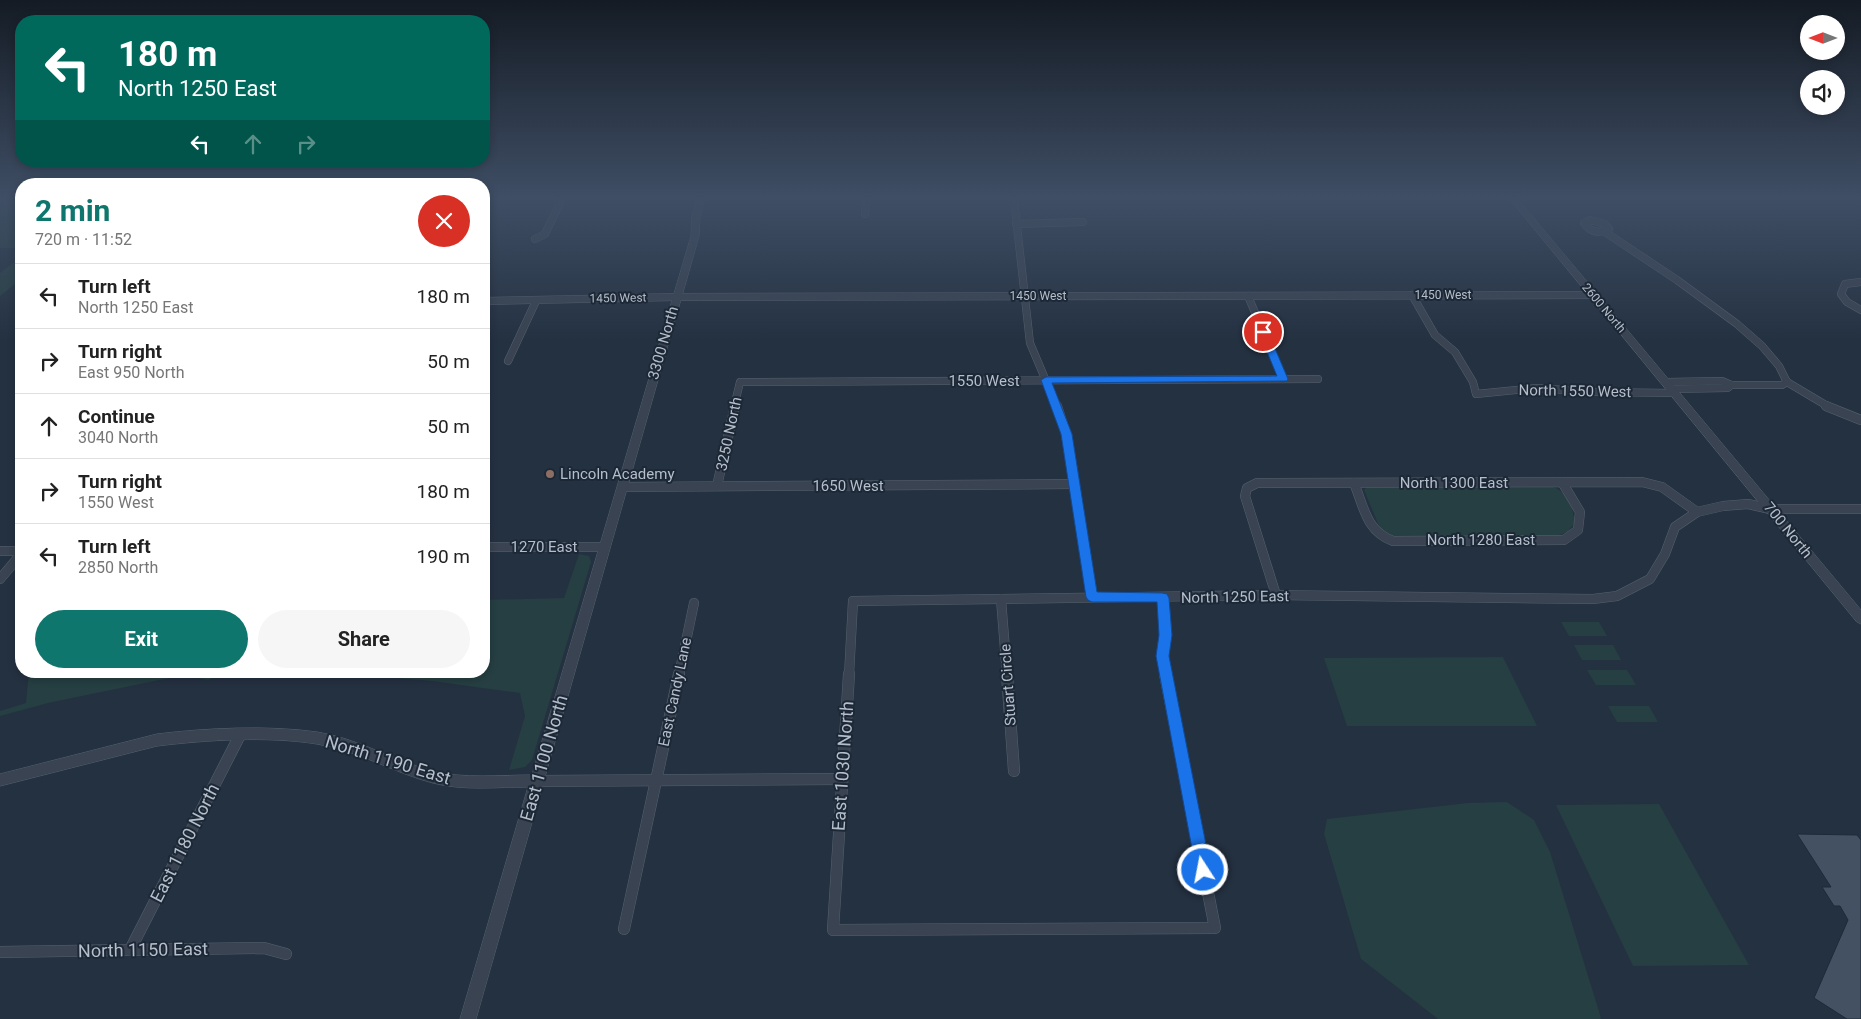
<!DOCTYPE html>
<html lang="en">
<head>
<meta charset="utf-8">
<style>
  body { margin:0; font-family:Roboto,sans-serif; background:#f6f6f6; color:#222; height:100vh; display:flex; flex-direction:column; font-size:19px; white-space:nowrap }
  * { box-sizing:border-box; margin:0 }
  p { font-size:16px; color:#767676 }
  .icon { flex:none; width:28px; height:28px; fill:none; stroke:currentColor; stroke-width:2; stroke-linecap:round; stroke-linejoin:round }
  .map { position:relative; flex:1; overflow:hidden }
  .drawer { position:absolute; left:15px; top:178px; width:475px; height:500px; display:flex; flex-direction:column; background:#fff; border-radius:20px; box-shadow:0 2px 8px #0003 }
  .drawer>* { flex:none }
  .banner { position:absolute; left:15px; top:15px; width:475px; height:152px; border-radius:20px; box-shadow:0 2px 8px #0003; background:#00695c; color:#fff; overflow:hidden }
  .needle { width:32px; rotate:270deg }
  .buttons { position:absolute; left:1800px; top:15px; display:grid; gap:10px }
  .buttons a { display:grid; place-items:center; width:45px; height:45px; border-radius:50%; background:#fff; box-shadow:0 2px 8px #0003; font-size:25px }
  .pin { position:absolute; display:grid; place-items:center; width:42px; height:42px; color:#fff; margin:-21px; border:2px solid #fff; border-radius:50%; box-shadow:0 1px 5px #0007 }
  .me { position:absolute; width:55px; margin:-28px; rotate:349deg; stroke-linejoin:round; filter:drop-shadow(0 0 4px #0008) }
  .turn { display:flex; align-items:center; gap:18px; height:105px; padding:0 20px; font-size:22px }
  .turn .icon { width:65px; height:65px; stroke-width:2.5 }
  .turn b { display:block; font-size:35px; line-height:42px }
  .lanes { display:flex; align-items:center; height:48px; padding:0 20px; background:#0003; justify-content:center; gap:25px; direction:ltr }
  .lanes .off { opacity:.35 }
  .round { display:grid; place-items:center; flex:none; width:52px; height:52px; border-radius:26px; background:#f6f6f6 }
  .summary { display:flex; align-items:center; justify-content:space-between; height:85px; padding:0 20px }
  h1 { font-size:30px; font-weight:700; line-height:38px; color:#0f766e }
  .button { display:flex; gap:10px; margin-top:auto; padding:10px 20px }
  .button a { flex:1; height:58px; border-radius:30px; background:#0f766e; color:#fff; font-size:20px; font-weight:700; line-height:58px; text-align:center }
  .button a+a { background:#f6f6f6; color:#222 }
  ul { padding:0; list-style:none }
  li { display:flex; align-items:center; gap:15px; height:65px; padding:0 20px; border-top:1px solid #e0e0e0 }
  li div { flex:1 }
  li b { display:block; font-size:19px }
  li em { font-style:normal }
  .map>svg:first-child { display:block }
  .green { fill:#263f42 }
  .building { fill:#435163; stroke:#1f2a38 }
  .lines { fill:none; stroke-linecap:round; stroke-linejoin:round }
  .minor-far2-casing { stroke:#56616e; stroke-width:8 }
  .minor-far1-casing { stroke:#56616e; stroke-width:10 }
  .minor-casing { stroke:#56616e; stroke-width:12 }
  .tertiary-casing { stroke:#56616e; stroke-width:1 }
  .minor-far2 { stroke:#394351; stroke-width:7 }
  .minor-far1 { stroke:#394351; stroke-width:9 }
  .minor { stroke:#394351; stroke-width:11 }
  .tertiary { fill:#394351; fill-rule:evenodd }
  .route { fill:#1a73e8; stroke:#114b97 }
  .education-dot { fill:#8d6e63; stroke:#1d2836; stroke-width:2 }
  .labels { text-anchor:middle; stroke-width:4; stroke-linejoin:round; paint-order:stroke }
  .far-street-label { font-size:12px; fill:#b5becb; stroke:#1d2836 }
  .street-label { font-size:15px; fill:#b5becb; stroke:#1d2836 }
  .poi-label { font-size:15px; fill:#b5becb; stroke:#1d2836; text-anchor:start }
  .near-street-label { font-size:18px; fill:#b5becb; stroke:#1d2836 }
</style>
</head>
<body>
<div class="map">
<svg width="1861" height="1019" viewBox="0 0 1861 1019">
  <rect width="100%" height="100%" fill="#243141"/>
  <g class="green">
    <rect x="0" y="199" width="21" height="49"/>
    <polygon points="21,257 21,279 0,296 0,273"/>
    <path d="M1367 487H1553C1567 491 1575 511 1574 524L1568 531 1558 536 1391 537 1382 533 1364 490Z"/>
    <polygon points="579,554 589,556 591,562 532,760 525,767 509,770 525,716 520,693 432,681 316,671 484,671 484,600 564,598"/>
    <polygon points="1561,622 1599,622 1607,636 1569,636"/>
    <polygon points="1574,645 1613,645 1621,660 1582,660"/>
    <polygon points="1503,657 1537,726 1347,726 1324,658"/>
    <polygon points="1587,670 1627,670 1636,685 1596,685"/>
    <polygon points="29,671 226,671 208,680 199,678 198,672 48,703 0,716 0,711 26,703"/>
    <polygon points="1608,706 1649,706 1658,722 1617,722"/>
    <polygon points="1507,802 1534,820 1550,852 1601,1018 1600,1019 1438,1019 1361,959 1324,834 1327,819 1468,803"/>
    <polygon points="1659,804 1749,965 1633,966 1556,805"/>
  </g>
  <polygon class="building" points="1797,834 1857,835 1861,840 1861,1019 1847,1019 1814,998 1848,920 1840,906 1834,906 1822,887 1831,887"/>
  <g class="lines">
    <g class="minor-far2-casing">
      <g id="minor-far2">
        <polyline points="1014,199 1030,343 1057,407"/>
        <polyline points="865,214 866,199"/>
        <path d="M1590 220 1605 224 1609 229C1599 234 1590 232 1584 223Z"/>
        <polyline points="1016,224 1083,222"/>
        <polyline points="1605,232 1677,280 1737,324 1762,346 1779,366 1787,382"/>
        <polyline points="535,239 545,234 562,199"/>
        <polyline points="1861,282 1845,284 1841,294 1847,302 1861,310"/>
        <polyline points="1412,295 1435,335 1455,352 1473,382 1476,394 1536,388 1594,392 1675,393"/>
        <polyline points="1248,296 1283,379"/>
        <polyline points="484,301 676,297 1593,295"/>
        <polyline points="508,361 536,301"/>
        <polyline points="1666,382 1722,381 1731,385 1782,385 1787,382"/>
        <polyline points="1787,382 1829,407"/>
        <polyline points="1672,389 1728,388 1731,385"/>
        <polyline points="734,407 740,382 1318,379"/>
      </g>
    </g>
    <g class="minor-far1-casing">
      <g id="minor-far1">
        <polyline points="1057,406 1066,434 1092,597"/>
        <polyline points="1826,406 1861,420"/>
        <path d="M1354 483C1364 507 1366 531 1393 541L1564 540 1578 530 1580 512 1562 482"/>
        <polyline points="717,486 735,406"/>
        <polyline points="622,487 1075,484"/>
        <polyline points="484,547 604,547"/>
        <polyline points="0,551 21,551"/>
        <polyline points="0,579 21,554"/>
        <polyline points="1276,595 1245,496 1247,488 1257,483 1642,482 1662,487 1697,512"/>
        <polyline points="1162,598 1165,635 1162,656 1166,675"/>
        <polyline points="1001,599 1007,675"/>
        <polyline points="679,675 694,603"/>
        <polyline points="849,675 853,601 1272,595 1593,599 1617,596 1650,579 1665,554 1675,527 1697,512 1723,506 1748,504 1770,509 1861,509"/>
      </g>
    </g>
    <g class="minor-casing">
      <g id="minor">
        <polyline points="849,674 833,930 1215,928 1165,674"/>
        <polyline points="1007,674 1014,771"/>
        <polyline points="537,781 842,779"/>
        <polyline points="624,929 679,674"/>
        <polyline points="130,950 240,735"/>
        <polyline points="0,952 264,948 286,954"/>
      </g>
    </g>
    <g class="tertiary-casing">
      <g id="tertiary">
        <path d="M697 199H705L700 216 699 236 476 1019H460L528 787C497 787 463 791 433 783 394 773 357 750 317 744 267 736 207 740 157 746L0 786V774L157 734C207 728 267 725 317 732 357 738 394 761 433 771 464 779 500 775 532 775L691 236 692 216Z"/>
        <polygon points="1510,199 1518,199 1861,610 1861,624 1857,622"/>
      </g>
    </g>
    <use href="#minor-far2" class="minor-far2"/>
    <use href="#minor-far1" class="minor-far1"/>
    <use href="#minor" class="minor"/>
    <use href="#tertiary" class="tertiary"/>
  </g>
  <linearGradient id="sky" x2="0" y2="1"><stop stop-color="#141b24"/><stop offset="0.58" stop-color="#3f4e65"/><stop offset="1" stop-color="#3f4e65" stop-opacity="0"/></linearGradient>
  <rect width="1861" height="341" fill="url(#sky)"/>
  <polygon class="route" points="1263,329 1268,332 1288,379 1287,381 1052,383 1072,434 1097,592 1162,593 1167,594 1169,598 1172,635 1169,656 1211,870 1209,875 1203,877 1198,875 1196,870 1156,656 1159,635 1157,602 1092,602 1088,600 1086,597 1061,434 1041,380 1046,377 1277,376 1259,332"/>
  <circle class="education-dot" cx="550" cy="474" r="5"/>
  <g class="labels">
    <g class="far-street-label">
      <text x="1443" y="299">1450 West</text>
      <text x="1038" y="300">1450 West</text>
      <text transform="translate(618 298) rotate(-1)" y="4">1450 West</text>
      <text transform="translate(1604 308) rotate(50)" y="4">2600 North</text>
    </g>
    <g class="street-label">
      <text transform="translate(663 343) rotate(-74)" y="5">3300 North</text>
      <text x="984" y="386">1550 West</text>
      <text transform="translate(1575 391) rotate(1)" y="5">North 1550 West</text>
      <text transform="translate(729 434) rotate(-78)" y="5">3250 North</text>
      <text x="1454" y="488">North 1300 East</text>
      <text x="848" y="491">1650 West</text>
      <text transform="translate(1788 530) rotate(51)" y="5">700 North</text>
      <text x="1481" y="545">North 1280 East</text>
      <text x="544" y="552">1270 East</text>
      <text transform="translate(1235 597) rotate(-1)" y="5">North 1250 East</text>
      <text transform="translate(1008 685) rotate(-94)" y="5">Stuart Circle</text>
      <text transform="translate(675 692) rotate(-78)" y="5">East Candy Lane</text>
    </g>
    <g class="poi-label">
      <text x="560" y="479">Lincoln Academy</text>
    </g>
    <g class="near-street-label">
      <text transform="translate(544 758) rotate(-74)" y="6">East 1100 North</text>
      <text transform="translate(388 760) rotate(17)" y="6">North 1190 East</text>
      <text transform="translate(843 766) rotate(-86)" y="6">East 1030 North</text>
      <text transform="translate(185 843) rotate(-63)" y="6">East 1180 North</text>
      <text transform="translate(143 950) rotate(-1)" y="6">North 1150 East</text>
    </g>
  </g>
</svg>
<div class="buttons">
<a><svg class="needle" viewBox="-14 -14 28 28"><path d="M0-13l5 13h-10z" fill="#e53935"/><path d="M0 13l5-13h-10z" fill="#767676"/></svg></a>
<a><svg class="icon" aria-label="sound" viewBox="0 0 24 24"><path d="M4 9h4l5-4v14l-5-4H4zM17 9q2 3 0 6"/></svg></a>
</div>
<div class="pin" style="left:1263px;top:332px;background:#d93025"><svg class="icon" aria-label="arrive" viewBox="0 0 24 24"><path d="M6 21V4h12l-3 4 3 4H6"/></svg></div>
<svg class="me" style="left:1203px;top:870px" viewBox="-20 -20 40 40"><circle r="17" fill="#1a73e8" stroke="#fff" stroke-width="3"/><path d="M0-11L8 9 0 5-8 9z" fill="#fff"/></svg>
<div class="banner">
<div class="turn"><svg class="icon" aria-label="left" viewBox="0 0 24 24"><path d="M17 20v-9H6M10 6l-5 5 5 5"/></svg><div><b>180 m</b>North 1250 East</div></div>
<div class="lanes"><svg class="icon" aria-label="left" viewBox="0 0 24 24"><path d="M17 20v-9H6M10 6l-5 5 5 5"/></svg><svg class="icon off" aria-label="ahead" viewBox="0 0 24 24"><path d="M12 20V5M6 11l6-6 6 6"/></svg><svg class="icon off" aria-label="right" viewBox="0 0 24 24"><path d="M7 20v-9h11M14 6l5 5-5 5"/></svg></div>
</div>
<section class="drawer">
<div class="summary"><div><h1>2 min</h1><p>720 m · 11:52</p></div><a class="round" style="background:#d93025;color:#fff"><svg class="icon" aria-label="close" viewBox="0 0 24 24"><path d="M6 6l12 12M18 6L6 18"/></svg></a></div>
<ul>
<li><svg class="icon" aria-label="left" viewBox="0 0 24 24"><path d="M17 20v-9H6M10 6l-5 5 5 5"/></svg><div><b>Turn left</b><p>North 1250 East</p></div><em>180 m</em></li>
<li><svg class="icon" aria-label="right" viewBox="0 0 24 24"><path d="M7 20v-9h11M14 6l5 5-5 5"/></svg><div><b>Turn right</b><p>East 950 North</p></div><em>50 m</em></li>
<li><svg class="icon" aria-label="ahead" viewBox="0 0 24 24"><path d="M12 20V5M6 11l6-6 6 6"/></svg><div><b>Continue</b><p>3040 North</p></div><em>50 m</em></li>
<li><svg class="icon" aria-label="right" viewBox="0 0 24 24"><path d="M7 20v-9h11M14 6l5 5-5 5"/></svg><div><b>Turn right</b><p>1550 West</p></div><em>180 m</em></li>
<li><svg class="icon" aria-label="left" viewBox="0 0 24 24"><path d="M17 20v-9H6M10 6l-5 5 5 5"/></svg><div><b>Turn left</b><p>2850 North</p></div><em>190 m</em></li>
</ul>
<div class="button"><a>Exit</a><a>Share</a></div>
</section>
</div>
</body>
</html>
